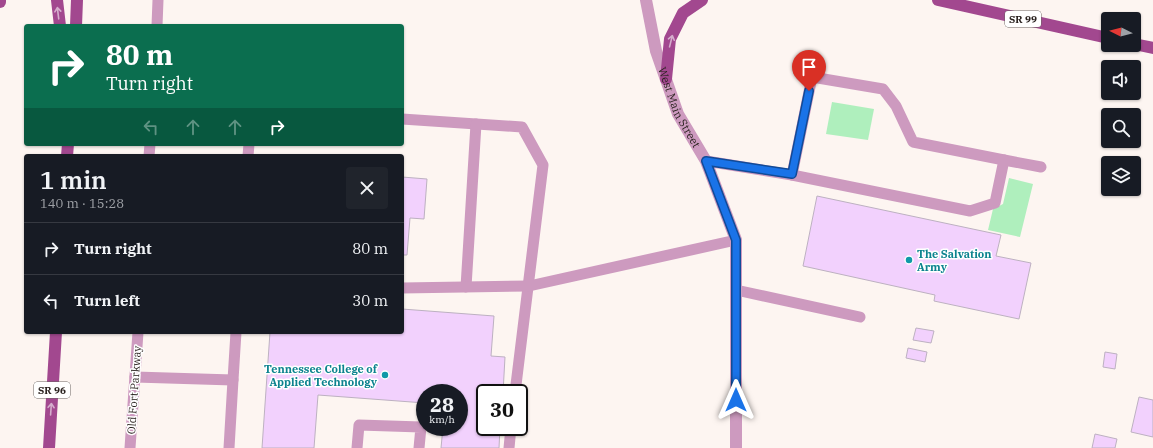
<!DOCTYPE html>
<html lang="en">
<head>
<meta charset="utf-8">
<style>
  body { margin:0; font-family:"IBM Plex Serif",serif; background:#20242c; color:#f1f3f6; height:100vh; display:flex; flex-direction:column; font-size:15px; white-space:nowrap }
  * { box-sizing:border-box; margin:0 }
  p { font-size:13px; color:#9ea1a6 }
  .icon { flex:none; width:22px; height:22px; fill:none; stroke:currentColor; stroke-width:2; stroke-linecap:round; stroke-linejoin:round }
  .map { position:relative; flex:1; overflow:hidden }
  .panel { position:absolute; left:24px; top:154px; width:380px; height:180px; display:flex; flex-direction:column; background:#171b24; border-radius:4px; box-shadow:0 1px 3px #0004 }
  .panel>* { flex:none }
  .hud { position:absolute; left:24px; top:24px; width:380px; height:122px; border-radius:4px; box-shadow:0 1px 3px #0004; background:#0b6e4f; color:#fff; overflow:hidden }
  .needle { width:26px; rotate:276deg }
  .tools { position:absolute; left:1101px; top:12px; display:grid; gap:8px }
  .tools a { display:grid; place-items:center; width:40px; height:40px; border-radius:4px; background:#171b24; box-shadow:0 1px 3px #0004; font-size:20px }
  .speed { position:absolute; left:416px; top:384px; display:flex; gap:8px; font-size:20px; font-weight:700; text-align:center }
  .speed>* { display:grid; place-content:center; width:52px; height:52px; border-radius:50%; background:#171b24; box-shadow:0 1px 3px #0004; line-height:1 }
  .speed small { font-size:10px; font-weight:400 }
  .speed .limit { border:2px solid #111; border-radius:6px; background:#fff; color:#111 }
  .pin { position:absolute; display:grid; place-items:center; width:34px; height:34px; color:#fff; margin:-41px -17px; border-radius:50% 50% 50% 0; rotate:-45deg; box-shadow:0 0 4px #0007 }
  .pin .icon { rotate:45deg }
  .me { position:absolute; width:44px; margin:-22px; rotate:0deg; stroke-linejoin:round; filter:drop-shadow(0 0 3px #0008) }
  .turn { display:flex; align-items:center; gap:14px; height:84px; padding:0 16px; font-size:18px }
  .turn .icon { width:52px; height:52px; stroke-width:2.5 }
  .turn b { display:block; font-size:28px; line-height:34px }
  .lanes { display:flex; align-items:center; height:38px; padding:0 16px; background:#0003; justify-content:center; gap:20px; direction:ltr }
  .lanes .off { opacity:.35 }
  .round { display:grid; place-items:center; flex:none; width:42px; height:42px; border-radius:4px; background:#20242c }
  .summary { display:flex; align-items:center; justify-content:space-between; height:68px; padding:0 16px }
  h1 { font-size:24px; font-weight:600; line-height:30px }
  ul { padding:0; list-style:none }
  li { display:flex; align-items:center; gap:12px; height:52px; padding:0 16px; border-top:1px solid #363941 }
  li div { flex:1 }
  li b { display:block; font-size:15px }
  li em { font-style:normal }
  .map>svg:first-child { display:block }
  .green { fill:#afefbd }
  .building { fill:#f2d1fd; stroke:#bdb1c1 }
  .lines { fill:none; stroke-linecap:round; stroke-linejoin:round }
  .lane { stroke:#cd9abf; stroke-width:11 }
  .street { stroke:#cd9abf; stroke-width:12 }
  .primary { stroke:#a2488f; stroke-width:12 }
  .oneway { stroke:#d5adcd }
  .route-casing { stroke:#114b97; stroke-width:10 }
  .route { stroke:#1a73e8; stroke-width:7 }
  .culture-dot { fill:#0f9aa8; stroke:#fff; stroke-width:1.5 }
  .labels { text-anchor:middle; stroke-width:3; stroke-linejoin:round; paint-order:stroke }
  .shield { fill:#fff; stroke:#6b6563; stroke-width:1 }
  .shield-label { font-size:10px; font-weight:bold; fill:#2b2320 }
  .street-label { font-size:11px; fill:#2b2320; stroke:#fff }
  .culture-label { font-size:11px; font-weight:bold; fill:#0d838f; stroke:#fff; text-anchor:start }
</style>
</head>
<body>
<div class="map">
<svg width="1153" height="448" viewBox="0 0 1153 448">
  <rect width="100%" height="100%" fill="#fdf5f1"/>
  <g class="green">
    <polygon points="832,102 874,109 868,140 826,134"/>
    <polygon points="1009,178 1033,184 1020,237 988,230 993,209 1003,204"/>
  </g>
  <g class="building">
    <polygon points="402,177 427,179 424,219 410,218 407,255 402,255"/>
    <polygon points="817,196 1001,235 996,256 1031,263 1019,319 934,301 935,295 803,266"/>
    <polygon points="402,309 494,316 491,356 505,357 503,393 485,393 485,427 500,427 499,448 441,448 443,427 459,427 459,393 425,393 425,403 318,395 314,448 262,448 270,332 402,332"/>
    <polygon points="916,328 934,331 931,343 913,340"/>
    <polygon points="908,348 927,352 925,362 906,358"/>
    <polygon points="1105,352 1117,354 1115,369 1103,367"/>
    <polygon points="1139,397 1153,400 1153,437 1131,432"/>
    <polygon points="1095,434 1117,439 1115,448 1092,448"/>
  </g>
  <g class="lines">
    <g class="lane">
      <polyline points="157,26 158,0"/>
      <polyline points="402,119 522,127 543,165 515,393"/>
      <polyline points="149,156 150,144"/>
      <polyline points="248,156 249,144"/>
      <polyline points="706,161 792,175 970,211 995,203 1004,160 1041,167"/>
      <polyline points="792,175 812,77 883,89 896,106 913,142 1004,160"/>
      <polyline points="466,287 476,124"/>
      <polyline points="402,288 529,286 736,240"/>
      <polyline points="736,290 860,317"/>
      <polyline points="135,377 233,380 236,332"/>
      <polyline points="130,448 138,332"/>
      <polyline points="229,448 233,380"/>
      <polyline points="357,448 359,425 421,427 419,448"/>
      <polyline points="509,448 511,427"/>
    </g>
    <path class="street" id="s1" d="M646 0 656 51 678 114 706 161 736 240V448"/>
    <g class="primary">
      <polyline points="57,0 60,26"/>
      <polyline points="938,0 1108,38"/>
      <polyline points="0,2 0,0"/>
      <polyline points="76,26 77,0"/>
      <polyline points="1134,44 1153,48"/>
      <polyline points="666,79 670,39 683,13 702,0"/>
      <polyline points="67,156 68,144"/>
      <polyline points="49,448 56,332"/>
    </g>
  </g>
  <defs><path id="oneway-shaft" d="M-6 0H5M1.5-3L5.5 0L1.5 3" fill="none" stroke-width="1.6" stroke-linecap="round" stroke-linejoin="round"/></defs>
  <g class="oneway">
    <use href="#oneway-shaft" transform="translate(58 13) rotate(-97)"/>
    <use href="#oneway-shaft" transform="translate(671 41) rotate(-76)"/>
    <use href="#oneway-shaft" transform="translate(51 409) rotate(-86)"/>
  </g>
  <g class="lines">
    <g class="route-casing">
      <polyline id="route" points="736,400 736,240 706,161 792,174 809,91"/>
    </g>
    <use href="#route" class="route"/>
  </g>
  <g class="culture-dot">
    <circle cx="909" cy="260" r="4"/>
    <circle cx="385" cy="375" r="4"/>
  </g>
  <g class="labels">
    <g class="shield">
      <rect x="1005" y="11" width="36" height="16" rx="3"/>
      <rect x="34" y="382" width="36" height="16" rx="3"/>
    </g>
    <g class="shield-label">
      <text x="1023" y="23">SR 99</text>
      <text x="52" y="394">SR 96</text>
    </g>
    <g class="street-label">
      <text dy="4" stroke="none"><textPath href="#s1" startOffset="113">West Main Street</textPath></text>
      <text transform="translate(134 390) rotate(-86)" y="4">Old Fort Parkway</text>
    </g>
    <g class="culture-label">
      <text x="917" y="258">The Salvation<tspan x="917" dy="13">Army</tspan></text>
      <text x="377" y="373" text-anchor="end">Tennessee College of<tspan x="377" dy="13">Applied Technology</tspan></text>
    </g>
  </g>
</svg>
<div class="tools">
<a><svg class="needle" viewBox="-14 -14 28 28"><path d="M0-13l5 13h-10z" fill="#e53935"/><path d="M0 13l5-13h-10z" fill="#9ea1a6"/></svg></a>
<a><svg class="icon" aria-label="sound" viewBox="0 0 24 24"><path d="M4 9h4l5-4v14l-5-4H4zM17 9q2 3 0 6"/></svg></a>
<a><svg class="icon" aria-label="search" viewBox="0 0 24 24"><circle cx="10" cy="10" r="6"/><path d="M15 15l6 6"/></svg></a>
<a><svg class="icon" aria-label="layers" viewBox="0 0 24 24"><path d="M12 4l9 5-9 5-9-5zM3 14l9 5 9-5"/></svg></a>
</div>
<div class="speed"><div>28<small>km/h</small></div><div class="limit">30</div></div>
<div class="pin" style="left:809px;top:91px;background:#d93025"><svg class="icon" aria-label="arrive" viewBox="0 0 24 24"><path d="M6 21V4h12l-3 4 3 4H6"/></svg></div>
<svg class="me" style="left:736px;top:400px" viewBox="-20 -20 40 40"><path d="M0-17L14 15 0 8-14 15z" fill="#1a73e8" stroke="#fff" stroke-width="4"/></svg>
<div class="hud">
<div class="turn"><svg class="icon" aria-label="right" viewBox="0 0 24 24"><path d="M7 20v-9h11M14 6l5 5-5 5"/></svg><div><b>80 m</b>Turn right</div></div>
<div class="lanes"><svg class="icon off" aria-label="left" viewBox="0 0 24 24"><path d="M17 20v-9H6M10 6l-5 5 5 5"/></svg><svg class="icon off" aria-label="ahead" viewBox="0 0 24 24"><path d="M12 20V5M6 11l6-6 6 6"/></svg><svg class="icon off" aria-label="ahead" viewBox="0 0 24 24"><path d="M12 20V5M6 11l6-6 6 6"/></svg><svg class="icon" aria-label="right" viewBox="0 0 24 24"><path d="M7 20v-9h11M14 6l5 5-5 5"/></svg></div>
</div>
<section class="panel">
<div class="summary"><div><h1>1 min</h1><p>140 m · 15:28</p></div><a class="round"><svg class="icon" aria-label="close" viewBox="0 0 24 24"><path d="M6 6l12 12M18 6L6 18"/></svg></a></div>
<ul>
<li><svg class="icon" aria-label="right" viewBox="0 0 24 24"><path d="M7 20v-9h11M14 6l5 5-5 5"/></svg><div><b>Turn right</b></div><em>80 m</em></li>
<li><svg class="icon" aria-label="left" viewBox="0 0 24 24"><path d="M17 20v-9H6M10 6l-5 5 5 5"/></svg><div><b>Turn left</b></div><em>30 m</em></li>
</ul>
</section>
</div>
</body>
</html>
